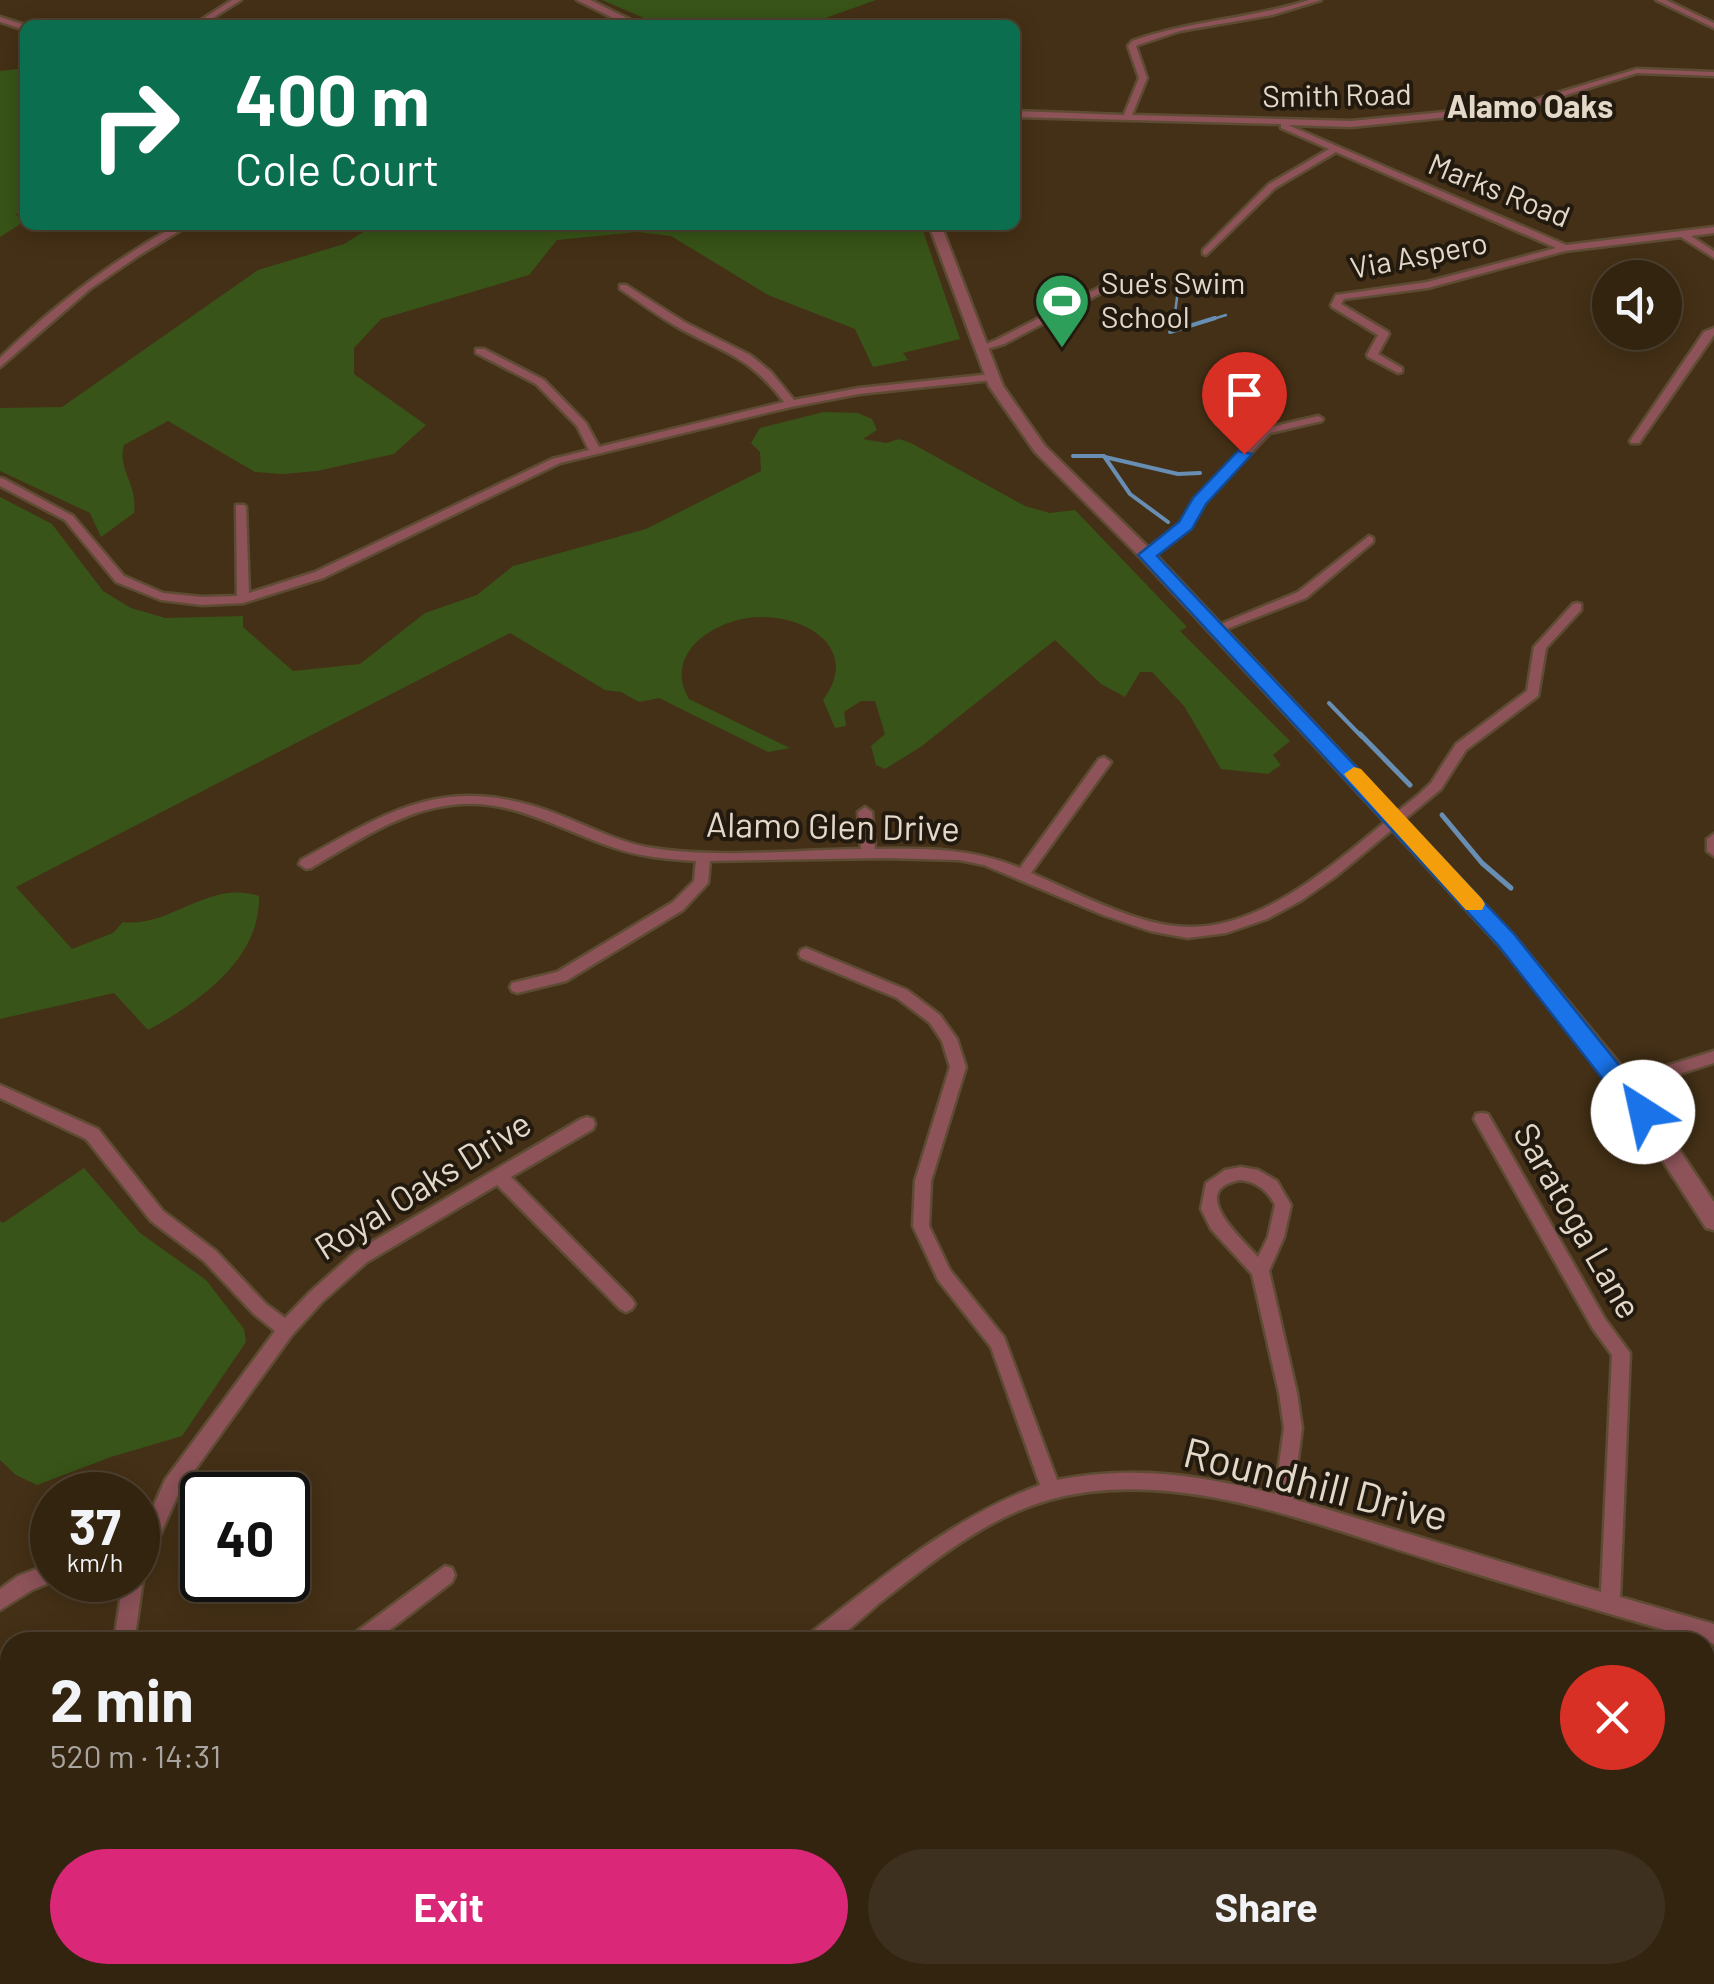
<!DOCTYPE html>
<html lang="en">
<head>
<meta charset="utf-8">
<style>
  body { margin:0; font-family:Barlow,sans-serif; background:#3e301e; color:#f1f3f6; height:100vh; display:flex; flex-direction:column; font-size:38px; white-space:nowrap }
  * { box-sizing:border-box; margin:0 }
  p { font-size:32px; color:#a9a49f }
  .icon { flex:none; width:55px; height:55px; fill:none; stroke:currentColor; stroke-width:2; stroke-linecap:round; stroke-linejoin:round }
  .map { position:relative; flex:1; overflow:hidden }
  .sheet { position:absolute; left:0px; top:1632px; width:1715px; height:352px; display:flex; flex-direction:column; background:#332410; border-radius:30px 30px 0 0; box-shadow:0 5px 25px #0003,0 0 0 2px #4e4130 }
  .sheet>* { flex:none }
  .guide { position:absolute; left:20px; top:20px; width:1000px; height:210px; border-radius:15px; box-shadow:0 5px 25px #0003,0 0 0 2px #4e4130; background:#0b6e4f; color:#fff; overflow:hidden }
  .fabs { position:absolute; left:1592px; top:260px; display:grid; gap:20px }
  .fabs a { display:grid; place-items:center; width:90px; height:90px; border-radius:50%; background:#332410; box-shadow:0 5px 25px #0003,0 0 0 2px #4e4130; font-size:50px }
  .speed { position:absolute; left:30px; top:1472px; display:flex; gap:20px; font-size:50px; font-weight:700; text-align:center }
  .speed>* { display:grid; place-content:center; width:130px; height:130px; border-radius:50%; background:#332410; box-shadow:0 5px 25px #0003,0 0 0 2px #4e4130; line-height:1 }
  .speed small { font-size:25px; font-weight:400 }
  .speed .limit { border:5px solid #111; border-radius:15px; background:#fff; color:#111 }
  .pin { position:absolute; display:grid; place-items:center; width:85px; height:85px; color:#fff; margin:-102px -42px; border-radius:50% 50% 50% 0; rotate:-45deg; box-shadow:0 0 10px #0007 }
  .pin .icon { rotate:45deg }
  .me { position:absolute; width:110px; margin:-55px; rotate:325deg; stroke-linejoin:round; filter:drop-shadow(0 0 8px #0008) }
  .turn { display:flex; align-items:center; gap:35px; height:210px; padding:0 50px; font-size:45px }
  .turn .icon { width:130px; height:130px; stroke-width:2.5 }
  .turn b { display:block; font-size:70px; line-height:85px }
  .round { display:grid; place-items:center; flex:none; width:105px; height:105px; border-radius:52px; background:#3e301e }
  .overview { display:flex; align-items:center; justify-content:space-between; height:170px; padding:0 50px }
  h1 { font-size:60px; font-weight:700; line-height:75px }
  .button { display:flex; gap:20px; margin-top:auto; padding:20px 50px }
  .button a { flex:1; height:115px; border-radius:60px; background:#db2777; color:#fff; font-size:40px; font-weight:700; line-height:115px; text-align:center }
  .button a+a { background:#3e301e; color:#f1f3f6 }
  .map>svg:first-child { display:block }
  .green { fill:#385418 }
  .water { fill:#336eaa; stroke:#688eb3; stroke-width:2.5 }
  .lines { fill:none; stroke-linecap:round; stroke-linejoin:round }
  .stream-far2 { stroke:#688eb3; stroke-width:2.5 }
  .stream-far1 { stroke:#688eb3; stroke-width:4 }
  .stream { stroke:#688eb3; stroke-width:5 }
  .minor-casing { stroke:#5e4b33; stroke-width:5 }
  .tertiary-casing { stroke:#5e4b33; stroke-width:5 }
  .minor { fill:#8d5359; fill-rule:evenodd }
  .tertiary { fill:#8d5359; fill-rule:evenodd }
  .route { fill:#1a73e8; stroke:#114b97; stroke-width:2.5 }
  .slow { fill:#f59e0b }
  .labels { text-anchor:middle; stroke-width:8; stroke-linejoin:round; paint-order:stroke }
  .far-street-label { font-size:30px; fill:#e4d8c9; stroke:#231a0f }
  .far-poi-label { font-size:30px; fill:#e4d8c9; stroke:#231a0f; text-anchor:start }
  .far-neighbourhood-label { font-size:32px; font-weight:bold; fill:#e4d8c9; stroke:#231a0f }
  .street-label { font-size:35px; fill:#e4d8c9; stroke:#231a0f }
  .near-street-label { font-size:42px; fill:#e4d8c9; stroke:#231a0f }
</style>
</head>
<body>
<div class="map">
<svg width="1714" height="1984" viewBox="0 0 1714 1984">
  <rect width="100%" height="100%" fill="#443016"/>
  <g class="green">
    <polygon points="602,0 876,0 806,25 660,25"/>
    <polygon points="25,68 25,212 15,214 25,221 0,237 0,71"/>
    <path d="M375 225H921L960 339 903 353 908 360 873 367 855 329 768 295 671 236 637 232 557 240 529 275 381 319 354 348V374L426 425 394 454 317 471 283 474 255 472 168 421 124 445C117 470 138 483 134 513L101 537 90 513 0 471V408L62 407 258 270 344 244Z"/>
    <path d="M824 412 858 413 872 419 877 430 863 439 886 443 899 439 911 443 1025 506 1050 513 1075 510 1187 627 1180 631 1290 741 1273 755 1281 765 1268 774 1221 769 1184 706 1152 672H1140L1125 697 1101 684 1055 640 922 746 885 769 876 765 871 746 885 734 875 701H861L844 712 846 726 835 728 823 700C861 649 807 615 758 617 715 619 662 653 689 699L790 748 768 752 659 698 639 702 621 692 605 690 510 633 16 887 72 949 113 933 123 922C170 928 209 879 259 896 261 959 198 1003 148 1030L114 993 0 1019V497L52 524 103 591 131 608 165 618 243 616V627L293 671 360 664 425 613 477 595 513 566 646 529 761 471 760 452 751 443 760 428Z"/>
    <polygon points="84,1168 140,1233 206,1280 244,1329 246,1342 182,1436 111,1457 37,1485 16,1475 0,1460 0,1221 3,1223"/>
    <polygon points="1705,1834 1714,1835 1714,1984 1320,1984 1283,1975 1705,1975"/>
    <polygon points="419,1975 851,1975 825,1984 407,1984"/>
  </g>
  <polygon class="water" points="1705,1927 1714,1930 1714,1984 1631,1984 1618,1975 1705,1975"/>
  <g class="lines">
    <g class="stream-far2">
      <polyline points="1174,321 1178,290"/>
      <polyline points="1207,321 1226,315"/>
    </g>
    <g class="stream-far1">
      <polyline points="1171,330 1175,318"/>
      <polyline points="1170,332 1215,318"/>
      <polyline points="1073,456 1104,456 1130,494 1168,522"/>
      <polyline points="1105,457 1178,474 1200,473"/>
      <polyline points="1329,703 1362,737"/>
    </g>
    <g class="stream">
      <polyline points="1360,734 1410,785"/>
      <polyline points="1442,815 1482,863 1511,888"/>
    </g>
    <g class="minor-casing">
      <g id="minor">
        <polygon points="232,0 241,0 202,25 193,25"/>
        <path d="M1309 0H1321L1272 15 1180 31 1138 45 1136 46 1147 78 1132 115 1351 121 1517 105 1637 69 1714 72V76L1637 73 1518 110 1351 127 1288 125 1566 245 1714 227V233L1691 236 1714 251V258L1681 237 1565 251 1428 288 1344 299 1341 304 1388 332 1389 334 1378 354 1402 368V372L1398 373 1368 357 1367 355 1378 335 1332 307 1331 305 1336 295 1427 282 1556 248 1336 152 1275 188 1206 255 1203 254V250L1269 184 1329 149 1281 128V124L1015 117V111L1124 115 1139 78 1128 46 1132 41C1190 20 1251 19 1309 0Z"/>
        <polygon points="1656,0 1666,0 1714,23 1714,28"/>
        <polygon points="0,17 25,25 25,30 0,22"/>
        <path d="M177 225H189L138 256 90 289 0 367V358C53 306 112 261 177 225Z"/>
        <polygon points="1114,280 1122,282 1004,344 980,351 975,348 996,340"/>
        <path d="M620 285H626L686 323 750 355 771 372 794 400 859 388 992 374 997 377 992 380 859 394 791 407 560 463 323 578 243 603 202 605 161 600 116 582 65 520 0 486V478L4 479 73 516 124 576 163 593 202 597 237 596 236 505H244L246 507 249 593 315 572 552 459 589 450 577 426 536 384 476 353V349H484L544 380 586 423 599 447 784 402C750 357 727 354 681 329 659 317 640 302 620 289Z"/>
        <polygon points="1714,328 1714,335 1639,443 1631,443 1630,441 1704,332"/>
        <polygon points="1318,416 1323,419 1322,421 1270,433 1204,503 1190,527 1151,558 1143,558 1143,552 1181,523 1195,499 1262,429"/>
        <polygon points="1369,536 1373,538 1373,542 1306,598 1219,632 1215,633 1209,629 1298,592"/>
        <path d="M1577 603 1581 604V610L1546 648 1538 696 1466 750 1441 789 1335 877 1302 900 1267 919 1226 933 1188 938 1150 931 1103 915 984 865 959 860 885 858 710 861 708 883 683 910 566 981 517 993 512 991 510 987 512 983 557 972 673 902 694 881 696 861C667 859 640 857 612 847 558 829 510 797 451 805 400 811 354 843 311 868L306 869 299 864 301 860C389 811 443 775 546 810 579 821 611 840 646 847 712 859 793 850 861 849L858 812 865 807 872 812 875 849C926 848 972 848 1020 868L1099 759 1104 757 1111 762 1109 765 1031 873C1078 893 1139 927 1190 927 1275 927 1354 845 1417 796L1431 783 1456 744 1527 691 1534 647 1573 604Z"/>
        <polygon points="1714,834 1714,856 1707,851 1707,839"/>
        <path d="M806 948 907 990 940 1015 957 1039 966 1067 931 1181 929 1226 950 1270 1004 1337 1057 1480C1133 1465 1200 1475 1275 1494L1284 1428 1279 1393 1252 1274 1211 1229 1201 1209 1206 1183 1225 1170 1241 1167 1258 1170 1277 1181 1291 1205 1284 1237 1269 1271 1297 1393 1302 1428 1293 1499 1601 1592 1612 1355 1593 1329 1474 1119 1476 1114 1482 1113 1488 1114 1605 1319 1630 1353 1620 1597 1714 1624V1644C1619 1617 1525 1589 1431 1560 1313 1524 1173 1465 1049 1500 987 1517 932 1562 882 1601 869 1611 842 1639 828 1642 821 1644 812 1642 805 1642L808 1635C882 1578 951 1518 1040 1485L991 1347 938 1280 913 1226 915 1181 950 1067 942 1041 930 1023 897 998 801 958 799 954 801 950ZM1241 1180C1257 1182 1268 1191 1275 1205L1268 1237 1258 1257C1242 1239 1185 1189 1241 1180Z"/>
        <polygon points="1714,1051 1714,1063 1625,1091 1619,1089 1617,1085 1619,1081"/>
        <polygon points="0,1085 98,1129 163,1211 216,1251 266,1304 285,1318 310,1292 355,1252 581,1119 587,1117 593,1119 595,1124 593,1129 511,1177 632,1299 635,1304 632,1309 626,1312 620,1309 497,1185 367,1262 322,1302 292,1335 179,1492 145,1569 138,1571 138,1541 165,1480 275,1331 254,1314 204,1261 151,1221 86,1139 0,1098"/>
        <polygon points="52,1563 52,1580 56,1580 32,1590 0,1610 0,1589 18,1576"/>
        <polygon points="445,1566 452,1568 455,1575 452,1582 374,1642 349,1642 352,1635"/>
        <polygon points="138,1572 143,1580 134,1642 114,1642 123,1580 138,1580"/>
        <polygon points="10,1904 10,1929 0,1934 0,1909"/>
        <polygon points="259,1975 282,1975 286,1984 263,1984"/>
        <polygon points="367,1975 396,1975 391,1984 362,1984"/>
      </g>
    </g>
    <g class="tertiary-casing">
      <g id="tertiary">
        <polygon points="577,0 590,0 641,25 627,25"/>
        <polygon points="929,225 941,225 1003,386 1045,446 1153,552 1513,935 1632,1079 1714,1202 1714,1230 1706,1228 1618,1091 1499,945 1141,558 1035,452 989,386"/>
      </g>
    </g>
    <use href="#minor" class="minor"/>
    <use href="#tertiary" class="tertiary"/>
  </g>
  <polygon class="route" points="1238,451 1252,454 1206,504 1192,529 1157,556 1514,934 1651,1105 1655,1112 1651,1119 1634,1119 1498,945 1138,555 1179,522 1193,498"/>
  <polygon class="slow" points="1354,767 1361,769 1482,899 1485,904 1482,910 1466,910 1347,778 1344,774"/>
  <defs>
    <g id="stadium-pin" transform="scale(2.875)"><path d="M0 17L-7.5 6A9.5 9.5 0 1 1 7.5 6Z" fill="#2e9e5b" stroke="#231a0f"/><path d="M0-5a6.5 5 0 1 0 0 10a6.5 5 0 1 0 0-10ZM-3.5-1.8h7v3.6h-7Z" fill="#fff"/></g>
  </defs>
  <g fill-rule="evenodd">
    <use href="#stadium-pin" x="1062" y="301"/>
  </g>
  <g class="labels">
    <g class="far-street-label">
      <text transform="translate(1337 96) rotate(-1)" y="10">Smith Road</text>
      <text transform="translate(1499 191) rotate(22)" y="10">Marks Road</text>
      <text transform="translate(1419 256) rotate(-11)" y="10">Via Aspero</text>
    </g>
    <g class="far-poi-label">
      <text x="1101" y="294">Sue's Swim<tspan x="1101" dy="34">School</tspan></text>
    </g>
    <g class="far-neighbourhood-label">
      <text x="1530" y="118">Alamo Oaks</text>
    </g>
    <g class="street-label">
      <text transform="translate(833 827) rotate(1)" y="12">Alamo Glen Drive</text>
      <text transform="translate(423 1186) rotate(-32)" y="12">Royal Oaks Drive</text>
      <text transform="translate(1577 1221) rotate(60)" y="12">Saratoga Lane</text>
    </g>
    <g class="near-street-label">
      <text transform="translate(1316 1484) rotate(14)" y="15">Roundhill Drive</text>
    </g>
  </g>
</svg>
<div class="fabs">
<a><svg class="icon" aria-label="sound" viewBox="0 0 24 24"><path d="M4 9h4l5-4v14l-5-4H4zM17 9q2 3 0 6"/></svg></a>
</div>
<div class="speed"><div>37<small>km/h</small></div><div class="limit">40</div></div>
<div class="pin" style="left:1244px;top:454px;background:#d93025"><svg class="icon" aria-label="arrive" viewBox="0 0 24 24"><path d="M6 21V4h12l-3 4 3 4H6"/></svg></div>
<svg class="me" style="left:1643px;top:1112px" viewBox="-20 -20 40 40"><circle r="19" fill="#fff"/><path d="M0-13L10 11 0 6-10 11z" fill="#1a73e8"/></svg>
<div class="guide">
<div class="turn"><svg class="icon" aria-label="right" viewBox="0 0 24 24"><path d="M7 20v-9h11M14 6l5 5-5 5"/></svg><div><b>400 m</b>Cole Court</div></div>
</div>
<section class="sheet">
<div class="overview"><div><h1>2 min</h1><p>520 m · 14:31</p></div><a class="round" style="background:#d93025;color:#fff"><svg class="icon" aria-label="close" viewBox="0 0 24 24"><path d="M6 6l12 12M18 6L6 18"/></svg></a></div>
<div class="button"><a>Exit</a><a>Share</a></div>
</section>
</div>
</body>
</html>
